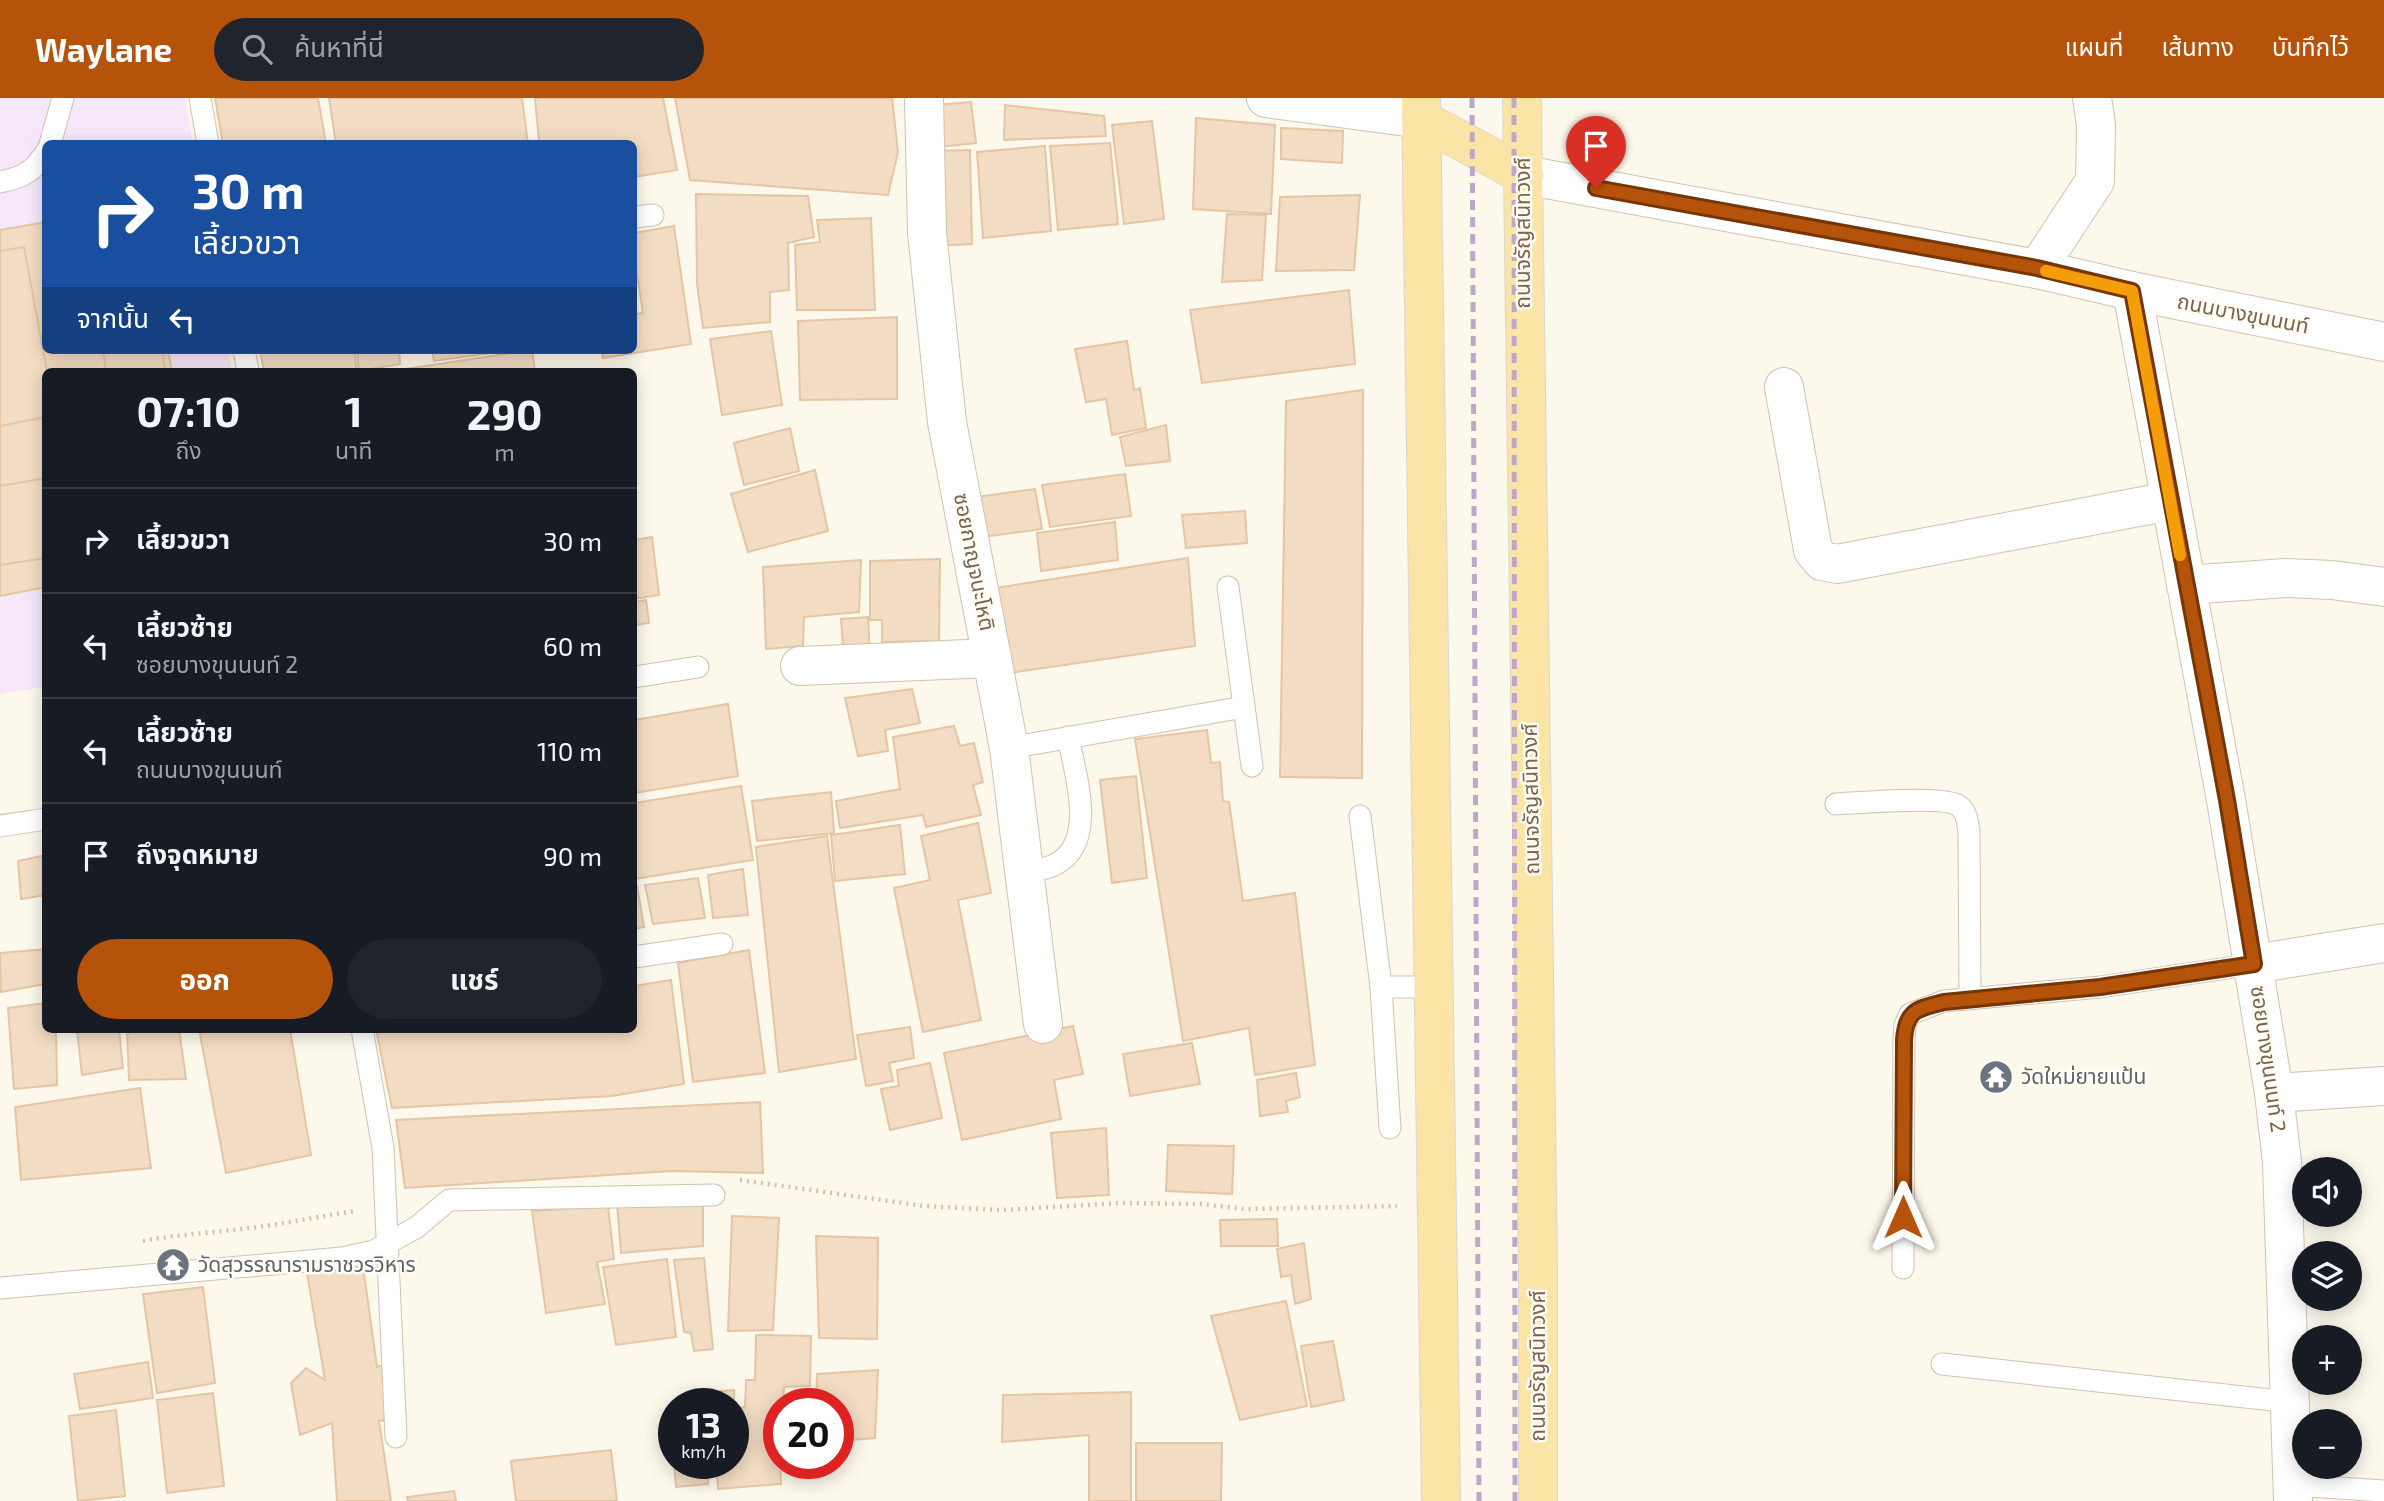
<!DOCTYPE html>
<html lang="th">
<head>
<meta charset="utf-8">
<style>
  body { margin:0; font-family:"Exo 2","Noto Sans Thai",sans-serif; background:#20242c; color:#f1f3f6; height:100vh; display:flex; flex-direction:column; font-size:26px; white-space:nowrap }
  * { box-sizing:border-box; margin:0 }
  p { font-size:23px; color:#9ea1a6 }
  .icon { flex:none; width:38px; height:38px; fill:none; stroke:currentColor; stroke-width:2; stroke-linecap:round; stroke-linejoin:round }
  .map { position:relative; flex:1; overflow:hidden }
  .panel { position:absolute; left:42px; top:270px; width:595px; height:665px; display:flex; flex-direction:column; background:#171b24; border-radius:10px; box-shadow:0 4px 18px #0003 }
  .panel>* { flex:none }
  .hud { position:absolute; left:42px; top:42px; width:595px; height:214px; border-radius:10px; box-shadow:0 4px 18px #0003; background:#1a4fa0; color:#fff; overflow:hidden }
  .controls { position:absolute; left:2292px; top:1059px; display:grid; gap:14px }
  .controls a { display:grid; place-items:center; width:70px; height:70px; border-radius:50%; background:#171b24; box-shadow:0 4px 18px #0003; font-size:35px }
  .speed { position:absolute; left:658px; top:1290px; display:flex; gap:14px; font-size:35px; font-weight:700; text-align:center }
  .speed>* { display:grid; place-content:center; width:91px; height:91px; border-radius:50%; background:#171b24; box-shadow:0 4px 18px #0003; line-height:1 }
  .speed small { font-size:18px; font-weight:400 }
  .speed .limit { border:10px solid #d22; background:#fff; color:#111 }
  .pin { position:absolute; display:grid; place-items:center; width:60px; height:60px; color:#fff; margin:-72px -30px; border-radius:50% 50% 50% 0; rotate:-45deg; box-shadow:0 0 7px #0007 }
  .pin .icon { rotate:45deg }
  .me { position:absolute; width:77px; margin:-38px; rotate:0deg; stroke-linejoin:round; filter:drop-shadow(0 0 5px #0008) }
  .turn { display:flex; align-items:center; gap:24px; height:147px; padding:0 35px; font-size:32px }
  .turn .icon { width:91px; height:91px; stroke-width:2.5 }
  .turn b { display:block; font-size:49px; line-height:60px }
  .then { display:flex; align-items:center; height:66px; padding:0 35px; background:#0003; gap:14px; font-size:26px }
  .eta { display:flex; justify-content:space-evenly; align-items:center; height:119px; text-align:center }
  .eta b { font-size:42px; font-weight:700; line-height:49px }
  .action { display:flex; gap:14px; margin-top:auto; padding:14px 35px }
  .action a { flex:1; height:80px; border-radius:42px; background:#b45309; color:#fff; font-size:28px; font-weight:700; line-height:80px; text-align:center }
  .action a+a { background:#20242c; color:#f1f3f6 }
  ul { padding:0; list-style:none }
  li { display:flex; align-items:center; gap:21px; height:105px; padding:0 35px; border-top:2px solid #363941 }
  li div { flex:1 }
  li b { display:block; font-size:26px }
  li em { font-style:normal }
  header { display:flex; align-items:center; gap:42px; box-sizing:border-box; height:98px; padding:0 35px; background:#b45309; color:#fff }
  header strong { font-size:33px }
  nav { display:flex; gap:38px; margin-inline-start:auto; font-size:24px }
  .search { width:490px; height:63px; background:#20242c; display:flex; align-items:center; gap:18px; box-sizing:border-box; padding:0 24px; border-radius:38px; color:#9ea1a6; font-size:26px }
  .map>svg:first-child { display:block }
  .education { fill:#f6e8fa }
  .building { fill:#f2dcc3; stroke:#e5c5a4; stroke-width:2 }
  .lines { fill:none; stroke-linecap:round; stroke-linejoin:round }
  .lane-casing { stroke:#d0c2b0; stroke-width:23 }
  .street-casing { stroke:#d0c2b0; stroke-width:40 }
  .secondary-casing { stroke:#d3c3ae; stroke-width:40 }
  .primary-casing { stroke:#dcd6d1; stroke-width:40 }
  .path { stroke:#d8c0a6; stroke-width:4.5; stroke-dasharray:2 5; stroke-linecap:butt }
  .lane { stroke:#fff; stroke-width:21 }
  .street { stroke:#fff; stroke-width:38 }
  .secondary { stroke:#fff; stroke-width:38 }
  .primary { stroke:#fae5a6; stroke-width:38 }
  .rail { stroke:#bea8c8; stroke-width:5; stroke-dasharray:10 7; stroke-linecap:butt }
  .route-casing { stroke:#753606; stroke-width:18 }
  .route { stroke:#b45309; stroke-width:12 }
  .slow { stroke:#f59e0b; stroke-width:12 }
  .labels { text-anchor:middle; stroke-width:5; stroke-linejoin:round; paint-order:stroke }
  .street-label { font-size:21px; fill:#79634e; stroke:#fffcf3 }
  .worship-label { font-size:21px; fill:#5b616d; stroke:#fffcf3; text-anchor:start }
</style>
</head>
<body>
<header>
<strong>Waylane</strong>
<div class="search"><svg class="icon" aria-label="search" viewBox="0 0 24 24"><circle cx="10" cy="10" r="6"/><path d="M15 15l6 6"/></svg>ค้นหาที่นี่</div>
<nav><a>แผนที่</a><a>เส้นทาง</a><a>บันทึกไว้</a></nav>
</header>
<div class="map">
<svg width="2384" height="1403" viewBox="0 0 2384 1403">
  <rect width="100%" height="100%" fill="#fdf8ec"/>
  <polygon class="education" points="0,0 185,0 193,45 46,46 46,252 228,252 232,273 46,273 45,589 0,596"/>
  <g class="building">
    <polygon points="215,0 318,0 326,46 223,46"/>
    <polygon points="329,0 522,0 528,46 336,46"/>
    <polygon points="535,0 663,0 677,72 634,79 634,46 550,46 539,43"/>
    <polygon points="675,0 892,0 898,54 888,97 690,82"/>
    <polygon points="971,4 976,45 940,49 936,7"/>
    <polygon points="1005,7 1104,18 1106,38 1004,42"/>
    <polygon points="1196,20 1275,27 1271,116 1193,111"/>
    <polygon points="1152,23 1164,121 1124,126 1112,27"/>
    <polygon points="1281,30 1343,33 1342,65 1281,61"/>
    <polygon points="1110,45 1118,126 1058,132 1050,48"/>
    <polygon points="1045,48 1051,133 983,140 977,54"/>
    <polygon points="970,52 972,146 934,148 931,53"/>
    <polygon points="696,96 808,98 814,139 788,145 789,192 770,194 770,224 703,230 697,186"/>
    <polygon points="1360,97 1354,172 1276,173 1280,99"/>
    <polygon points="1227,116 1266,117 1262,182 1222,184"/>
    <polygon points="871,120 875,212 797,212 795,147 820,144 817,122"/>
    <polygon points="46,124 46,252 168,252 172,273 46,273 46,489 0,498 0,132"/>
    <polygon points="674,128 691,246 603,260 601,252 634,252 634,216 643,215 634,157 634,135"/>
    <polygon points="24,149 47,273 46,319 0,328 0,153"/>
    <polygon points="1349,192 1355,266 1202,285 1190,212"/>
    <polygon points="897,219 897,301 800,302 798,223"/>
    <polygon points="771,233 782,307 722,317 710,241"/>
    <polygon points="1127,243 1134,292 1140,290 1146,330 1112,337 1106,301 1086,304 1075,251"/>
    <polygon points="103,252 162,252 165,273 106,273"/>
    <polygon points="260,252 354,252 357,273 264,273"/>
    <polygon points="357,252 399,252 400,266 359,273"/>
    <polygon points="432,252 514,252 434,263"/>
    <polygon points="532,252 535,273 392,273"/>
    <polygon points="1363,292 1362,680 1280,679 1286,303"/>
    <polygon points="1166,327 1170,363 1126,368 1120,339"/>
    <polygon points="790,330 799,373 744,387 734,345"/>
    <polygon points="815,372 828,433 748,454 731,396"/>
    <polygon points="1125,376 1131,418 1050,429 1042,387"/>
    <polygon points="46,380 46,460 0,467 0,388"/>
    <polygon points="1035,391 1042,431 976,440 968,400"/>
    <polygon points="1245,413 1247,445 1186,450 1182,417"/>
    <polygon points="1115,424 1118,462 1041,473 1037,435"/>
    <polygon points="652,439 659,497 634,501 634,442"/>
    <polygon points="1188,460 1195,548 1009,575 995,490"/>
    <polygon points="940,461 939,543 882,544 882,522 870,522 870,463"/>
    <polygon points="861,462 859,514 804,519 803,548 766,551 763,469"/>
    <polygon points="646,502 649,525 634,527 634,504"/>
    <polygon points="868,519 870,560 844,561 841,521"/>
    <polygon points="912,591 920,625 885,632 888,653 858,658 845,600"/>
    <polygon points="728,606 738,678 634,695 634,622"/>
    <polygon points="954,628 960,648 974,645 983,684 973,687 981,717 926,729 923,717 840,730 836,703 900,691 893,639"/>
    <polygon points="1207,632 1211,665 1220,664 1223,703 1229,704 1243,803 1295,795 1315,967 1255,977 1249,930 1183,943 1135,641"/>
    <polygon points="1136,678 1147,780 1112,785 1100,682"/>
    <polygon points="741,688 753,762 634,781 634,705"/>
    <polygon points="831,694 834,735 757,743 752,703"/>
    <polygon points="978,725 991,795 958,802 981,922 923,934 894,790 930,782 921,738"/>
    <polygon points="900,727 905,776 835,783 831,737"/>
    <polygon points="827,738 856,961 779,974 756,749"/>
    <polygon points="46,757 46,797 21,801 18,763"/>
    <polygon points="743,771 748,817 713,820 708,777"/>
    <polygon points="698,780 705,820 653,826 645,787"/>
    <polygon points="637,788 644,829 634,831 634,789"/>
    <polygon points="46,851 46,886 1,894 0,855"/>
    <polygon points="749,852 765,975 693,984 678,865"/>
    <polygon points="671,882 684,986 612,998 392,1010 376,931 634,931 634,888"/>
    <polygon points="46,905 46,931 56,931 57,987 14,991 8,910"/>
    <polygon points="1073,928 1083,976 1054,982 1061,1021 962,1042 944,955"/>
    <polygon points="910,929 914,960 889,965 893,983 866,988 857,937"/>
    <polygon points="77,931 119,931 123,970 82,977"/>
    <polygon points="127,931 179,931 186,981 129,982"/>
    <polygon points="199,931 290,931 311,1057 226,1075"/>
    <polygon points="1192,945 1200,986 1130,998 1123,956"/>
    <polygon points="930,965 942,1020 890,1032 881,991 899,988 897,972"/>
    <polygon points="1296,975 1300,999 1286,1003 1288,1014 1260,1018 1257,982"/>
    <polygon points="140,990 151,1070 21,1082 15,1009"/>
    <polygon points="760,1004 763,1075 671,1073 405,1090 396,1022"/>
    <polygon points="1106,1030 1109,1097 1057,1100 1051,1035"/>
    <polygon points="1168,1047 1234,1048 1232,1096 1166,1093"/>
    <polygon points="703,1101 703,1148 621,1155 617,1105"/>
    <polygon points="608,1108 614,1161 597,1164 605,1206 546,1215 532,1113"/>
    <polygon points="732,1118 779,1120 773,1232 728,1233"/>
    <polygon points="1277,1121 1278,1148 1221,1148 1220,1122"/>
    <polygon points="816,1138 878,1140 877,1241 819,1240"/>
    <polygon points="1304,1145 1311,1201 1295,1206 1291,1177 1281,1179 1277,1151"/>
    <polygon points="704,1160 713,1251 694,1253 691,1235 684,1234 674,1162"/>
    <polygon points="667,1161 676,1239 616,1247 603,1169"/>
    <polygon points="363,1169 377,1269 387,1266 387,1322 379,1323 391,1403 337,1403 332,1325 300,1337 291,1285 306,1270 325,1282 307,1175"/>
    <polygon points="203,1189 215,1285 157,1295 143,1196"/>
    <polygon points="1286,1203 1307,1308 1240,1322 1211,1218"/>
    <polygon points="756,1237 811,1238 810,1288 784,1289 783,1306 779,1306 781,1386 718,1391 717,1374 708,1375 708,1386 676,1389 674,1365 733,1365 733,1306 699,1306 698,1295 734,1292 734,1311 745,1309 746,1282 755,1282"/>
    <polygon points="1333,1243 1344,1302 1311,1309 1301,1248"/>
    <polygon points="148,1264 153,1300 80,1311 74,1276"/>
    <polygon points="878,1272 875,1340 838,1343 838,1306 816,1306 817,1276"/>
    <polygon points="1131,1294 1131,1403 1089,1403 1089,1337 1002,1344 1003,1297"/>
    <polygon points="213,1295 224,1388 167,1395 157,1302"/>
    <polygon points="116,1312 125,1398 78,1403 69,1318"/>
    <polygon points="1136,1345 1222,1345 1221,1403 1136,1403"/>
    <polygon points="611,1352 617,1403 516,1403 511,1363"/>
    <polygon points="454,1393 456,1403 408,1403 407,1399"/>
  </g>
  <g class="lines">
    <g class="lane-casing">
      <g id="lane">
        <polyline points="200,0 208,46"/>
        <polyline points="50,46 63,0"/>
        <path d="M0 84C21 80 34 74 46 54"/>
        <polyline points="634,119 653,117"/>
        <polyline points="244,252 248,273"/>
        <polyline points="1228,489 1252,668"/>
        <polyline points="634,579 698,569"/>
        <polyline points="1009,650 1244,609"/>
        <path d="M1836 706C1858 705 1945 697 1959 708 1967 714 1967 723 1969 733L1970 901"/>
        <polyline points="1360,718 1381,889 1436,889"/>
        <polyline points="0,728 46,721"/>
        <path d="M1024 775C1034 773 1047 771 1056 766 1098 744 1075 675 1068 639"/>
        <polyline points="634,859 722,846"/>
        <polyline points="1381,889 1390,1030"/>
        <polyline points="362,931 383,1050 396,1339"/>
        <polyline points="1903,1170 1904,942 1905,927 1910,916 1944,903 2100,889 2254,866"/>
        <polyline points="0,1190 342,1160 374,1153 417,1129 449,1102 714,1097"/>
        <polyline points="1942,1266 2290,1304"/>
        <polyline points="2293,1387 2384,1393"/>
      </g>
    </g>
    <g class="street-casing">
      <g id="street">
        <polyline points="924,0 927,135 947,324 1009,650 1043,926"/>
        <polyline points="1266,0 1421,21"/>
        <polyline points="2037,171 2095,83 2096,27 2092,0"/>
        <polyline points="2132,193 2226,702 2274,995 2282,1064 2293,1403"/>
        <polyline points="1784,289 1813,452 1822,463 1837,466 2170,403"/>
        <polyline points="2186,487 2286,480 2332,482 2384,489"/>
        <polyline points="800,568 992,560"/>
        <polyline points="2254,866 2384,845"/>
        <polyline points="2274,995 2384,988"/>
      </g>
    </g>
    <g class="secondary-casing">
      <polyline id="secondary" points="1524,77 2037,171 2132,193 2384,244"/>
    </g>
    <g class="primary-casing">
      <g id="primary">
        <polyline points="1421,0 1441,1403"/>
        <polyline points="1522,0 1538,1170 1538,1403"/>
        <polyline points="1421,21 1524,77"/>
      </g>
    </g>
    <g class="path">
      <polyline points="740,1082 924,1108 1001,1112 1121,1105 1201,1106 1246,1111 1397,1108"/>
      <path d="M143 1143C178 1136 214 1135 249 1130 285 1126 320 1118 356 1113"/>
    </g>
    <use href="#lane" class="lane"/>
    <use href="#street" class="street"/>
    <use href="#secondary" class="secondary"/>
    <use href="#primary" class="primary"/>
    <g class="rail">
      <polyline points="1472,0 1479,1403"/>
      <polyline points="1514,0 1515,1403"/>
    </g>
  </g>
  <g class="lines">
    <g class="route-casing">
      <path id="route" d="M1596 90 2037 170 2132 193 2227 702 2254 866 2100 889 1944 904C1918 911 1906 911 1904 942L1903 1119"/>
    </g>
    <use href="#route" class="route"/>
    <polyline class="slow" points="2046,173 2132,193 2180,457"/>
  </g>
  <defs>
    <g id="temple-disc" transform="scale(1.75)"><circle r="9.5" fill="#6b7280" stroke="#fffcf3"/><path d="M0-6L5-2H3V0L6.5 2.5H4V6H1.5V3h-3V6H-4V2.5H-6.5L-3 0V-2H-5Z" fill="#fff"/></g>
  </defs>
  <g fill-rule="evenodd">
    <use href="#temple-disc" x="1996" y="979"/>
    <use href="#temple-disc" x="173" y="1167"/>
  </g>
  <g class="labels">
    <g class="street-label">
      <text transform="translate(1523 135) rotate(-90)" y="7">ถนนจรัญสนิทวงศ์</text>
      <text transform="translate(2243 216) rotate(11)" y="7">ถนนบางขุนนนท์</text>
      <text transform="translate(974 464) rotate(79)" y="7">ซอยกาญจนะโหติ</text>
      <text transform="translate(1531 701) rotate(-91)" y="7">ถนนจรัญสนิทวงศ์</text>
      <text transform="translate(2268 961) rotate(82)" y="7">ซอยบางขุนนนท์ 2</text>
      <text transform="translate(1538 1268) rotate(-90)" y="7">ถนนจรัญสนิทวงศ์</text>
    </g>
    <g class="worship-label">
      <text x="2021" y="986">วัดใหม่ยายแป้น</text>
      <text x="198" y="1174">วัดสุวรรณารามราชวรวิหาร</text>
    </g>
  </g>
</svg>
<div class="controls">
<a><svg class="icon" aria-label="sound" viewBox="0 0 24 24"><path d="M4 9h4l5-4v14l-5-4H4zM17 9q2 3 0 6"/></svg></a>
<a><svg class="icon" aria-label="layers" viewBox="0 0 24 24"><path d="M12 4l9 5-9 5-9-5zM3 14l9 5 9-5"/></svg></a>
<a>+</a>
<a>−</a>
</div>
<div class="speed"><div>13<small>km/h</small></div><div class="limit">20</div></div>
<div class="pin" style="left:1596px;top:90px;background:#d93025"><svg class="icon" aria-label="arrive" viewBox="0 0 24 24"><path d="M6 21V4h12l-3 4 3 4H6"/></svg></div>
<svg class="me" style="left:1903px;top:1119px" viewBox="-20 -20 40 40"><path d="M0-17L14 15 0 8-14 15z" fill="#b45309" stroke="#fff" stroke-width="4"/></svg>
<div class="hud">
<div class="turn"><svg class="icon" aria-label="right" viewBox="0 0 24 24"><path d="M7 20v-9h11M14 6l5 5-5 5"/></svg><div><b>30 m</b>เลี้ยวขวา</div></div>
<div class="then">จากนั้น<svg class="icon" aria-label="left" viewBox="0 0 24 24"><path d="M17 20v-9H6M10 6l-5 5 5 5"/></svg></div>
</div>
<section class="panel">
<div class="eta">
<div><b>07:10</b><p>ถึง</p></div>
<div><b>1</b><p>นาที</p></div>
<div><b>290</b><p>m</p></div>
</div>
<ul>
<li><svg class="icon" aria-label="right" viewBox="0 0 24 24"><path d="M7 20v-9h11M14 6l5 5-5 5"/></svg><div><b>เลี้ยวขวา</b></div><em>30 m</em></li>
<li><svg class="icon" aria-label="left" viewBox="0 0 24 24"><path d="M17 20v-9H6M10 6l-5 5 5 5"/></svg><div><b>เลี้ยวซ้าย</b><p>ซอยบางขุนนนท์ 2</p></div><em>60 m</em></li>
<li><svg class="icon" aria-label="left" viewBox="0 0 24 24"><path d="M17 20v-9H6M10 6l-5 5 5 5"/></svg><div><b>เลี้ยวซ้าย</b><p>ถนนบางขุนนนท์</p></div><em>110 m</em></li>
<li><svg class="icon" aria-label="arrive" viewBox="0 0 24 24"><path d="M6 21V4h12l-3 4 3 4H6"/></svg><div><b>ถึงจุดหมาย</b></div><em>90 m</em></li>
</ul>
<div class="action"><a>ออก</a><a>แชร์</a></div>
</section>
</div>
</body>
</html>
